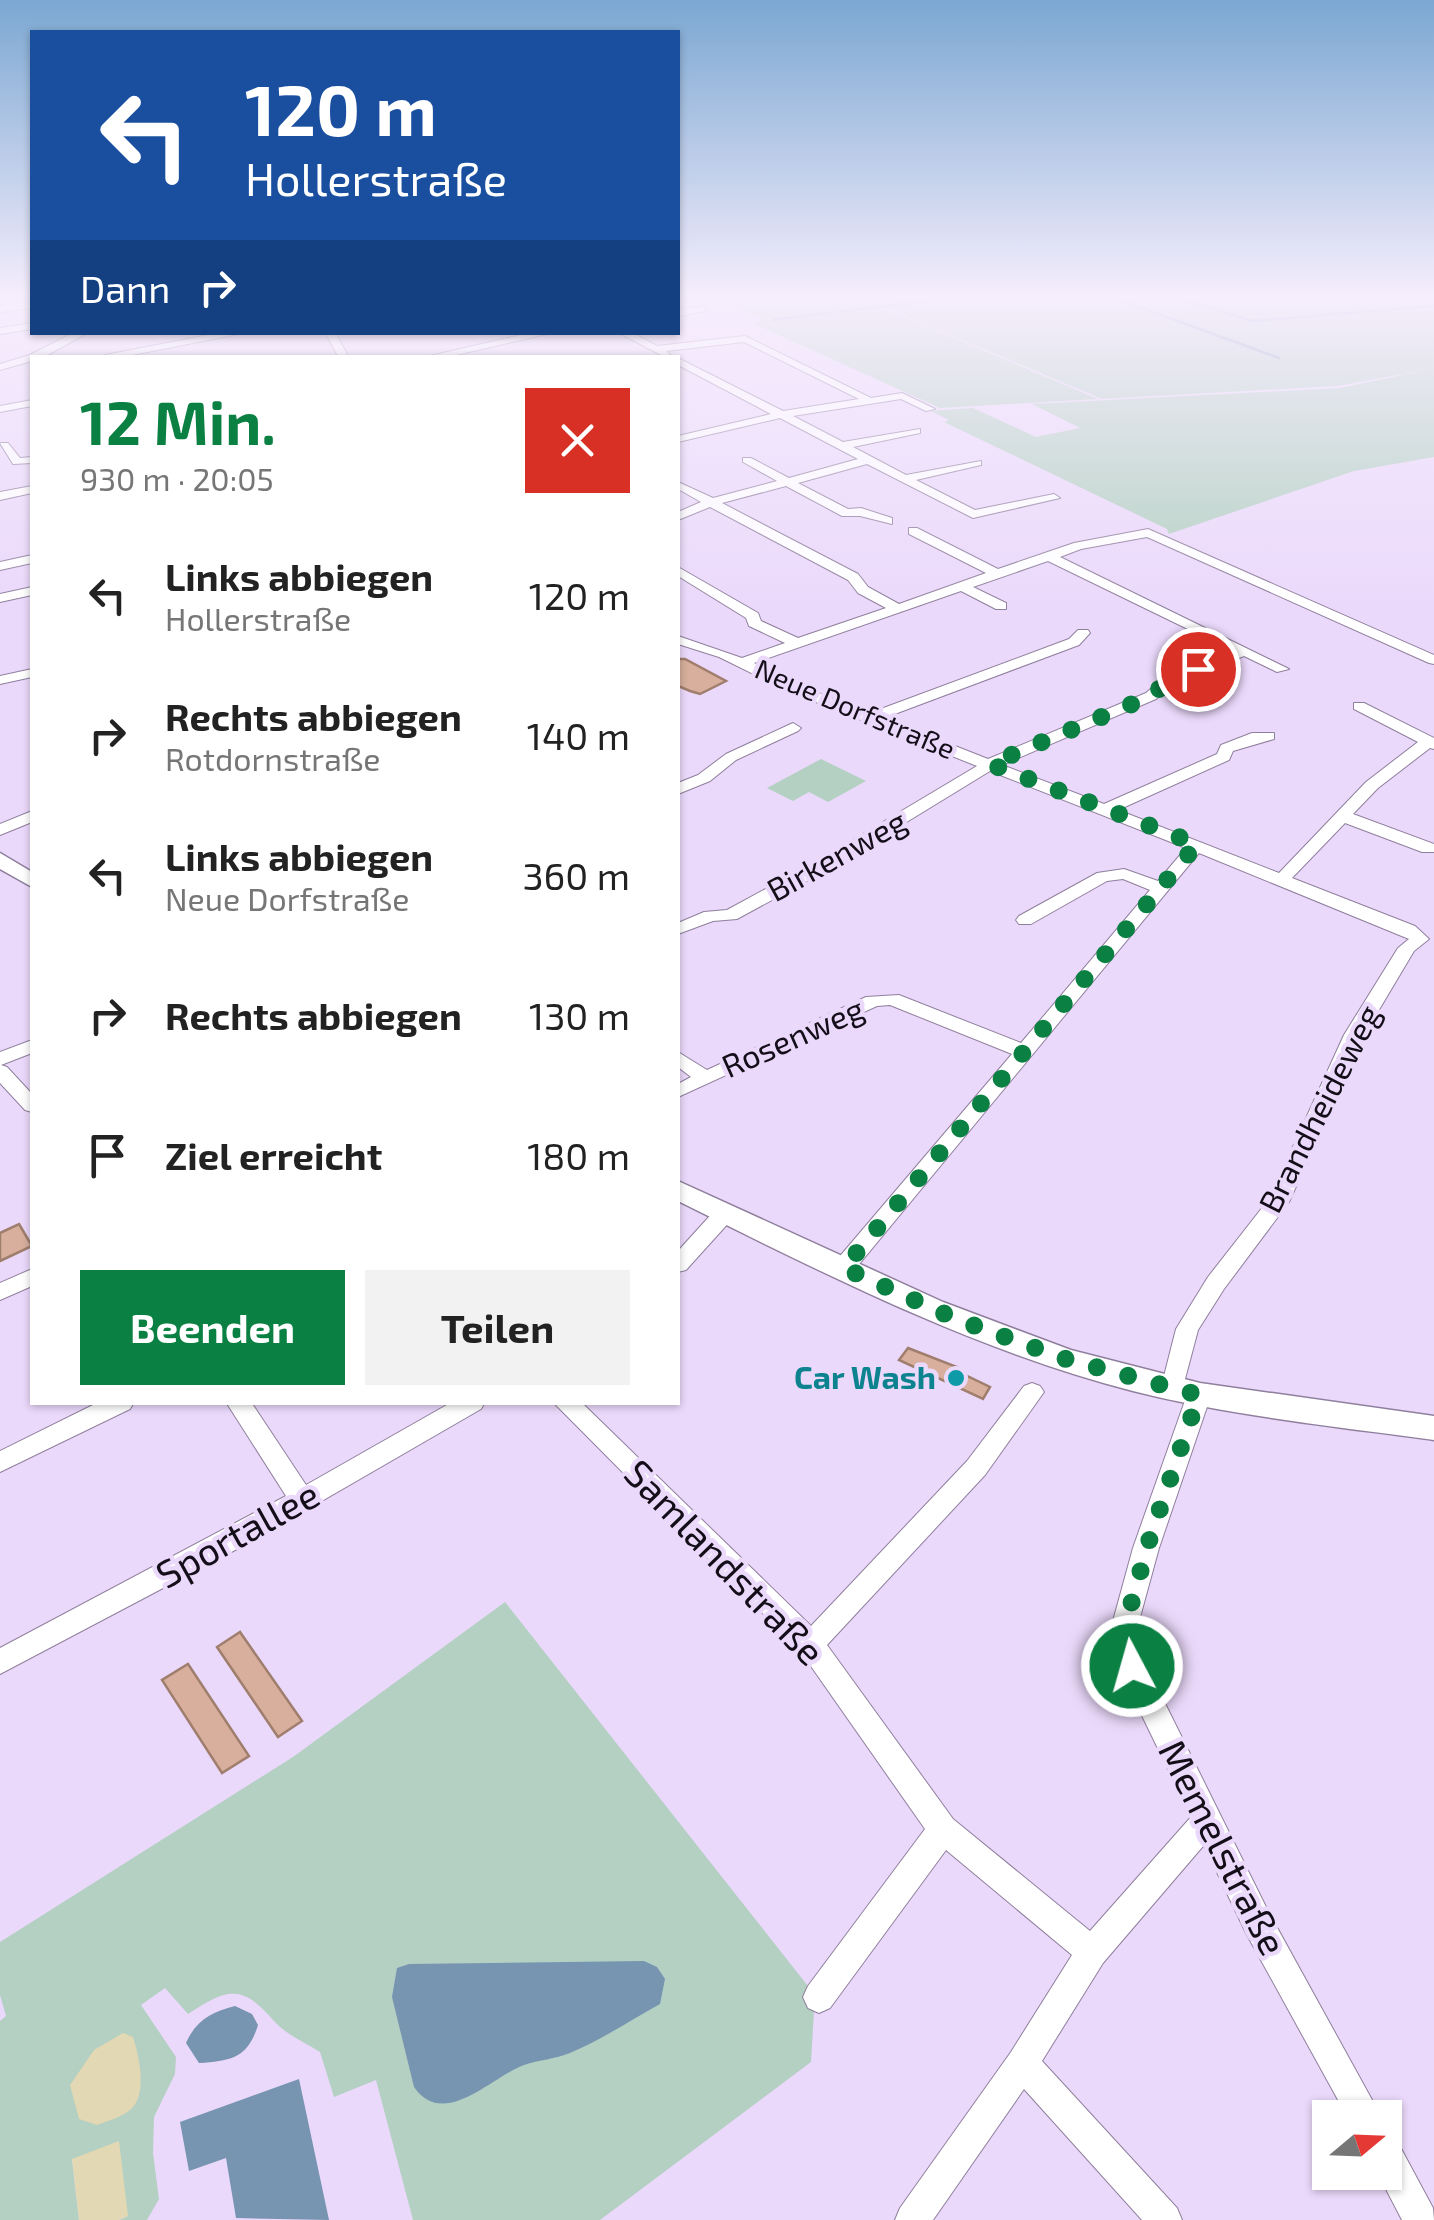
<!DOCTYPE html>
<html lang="de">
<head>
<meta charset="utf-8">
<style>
  body { margin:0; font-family:"Exo 2",sans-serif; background:#f2f2f2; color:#222; height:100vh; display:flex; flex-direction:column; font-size:38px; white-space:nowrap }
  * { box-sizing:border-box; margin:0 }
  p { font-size:32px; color:#767676 }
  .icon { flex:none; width:55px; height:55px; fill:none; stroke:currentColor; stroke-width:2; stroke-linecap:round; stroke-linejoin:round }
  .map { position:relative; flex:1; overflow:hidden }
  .drawer { position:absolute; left:30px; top:355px; width:650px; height:1050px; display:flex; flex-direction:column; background:#fff; border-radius:0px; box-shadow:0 2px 8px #0004 }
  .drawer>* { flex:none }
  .guide { position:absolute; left:30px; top:30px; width:650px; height:305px; border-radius:0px; box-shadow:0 2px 8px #0004; background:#1a4fa0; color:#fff; overflow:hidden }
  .needle { width:65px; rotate:71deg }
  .controls { position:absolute; left:1312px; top:2100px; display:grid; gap:20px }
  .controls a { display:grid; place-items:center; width:90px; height:90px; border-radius:0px; background:#fff; box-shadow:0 2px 8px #0004; font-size:50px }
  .pin { position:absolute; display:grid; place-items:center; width:85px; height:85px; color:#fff; margin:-42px; border:5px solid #fff; border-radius:50%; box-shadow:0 2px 10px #0007 }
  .me { position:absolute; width:110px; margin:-55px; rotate:354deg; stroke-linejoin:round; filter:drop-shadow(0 0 8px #0008) }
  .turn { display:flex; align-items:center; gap:35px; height:210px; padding:0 50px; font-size:45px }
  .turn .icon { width:130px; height:130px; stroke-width:2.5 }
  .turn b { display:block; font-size:70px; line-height:85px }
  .then { display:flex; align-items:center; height:95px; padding:0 50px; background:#0003; gap:20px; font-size:38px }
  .round { display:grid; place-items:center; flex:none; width:105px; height:105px; border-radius:0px; background:#f2f2f2 }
  .head { display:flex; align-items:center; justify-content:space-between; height:170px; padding:0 50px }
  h1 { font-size:60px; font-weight:700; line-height:75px; color:#0b8043 }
  .primary-button { display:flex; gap:20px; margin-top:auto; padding:20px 50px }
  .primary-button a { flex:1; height:115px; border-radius:0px; background:#0b8043; color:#fff; font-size:40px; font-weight:700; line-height:115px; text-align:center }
  .primary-button a+a { background:#f2f2f2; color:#222 }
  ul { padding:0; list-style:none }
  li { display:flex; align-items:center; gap:30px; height:140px; padding:0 50px }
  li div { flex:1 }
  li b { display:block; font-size:38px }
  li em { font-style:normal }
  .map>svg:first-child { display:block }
  .green { fill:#b3d0c2 }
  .sand { fill:#e2d8b3 }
  .water { fill:#7794b1 }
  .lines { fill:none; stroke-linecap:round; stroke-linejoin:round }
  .stream { stroke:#7794b1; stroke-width:2.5 }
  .building { fill:#d7af9c; stroke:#a07e6e; stroke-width:2.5 }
  .minor-casing { stroke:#8f7f9d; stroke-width:2 }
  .major-casing { stroke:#8f7f9d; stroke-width:3 }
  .minor { fill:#fff; fill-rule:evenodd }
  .major { fill:#fff; fill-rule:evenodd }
  .route { stroke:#0b8043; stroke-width:18; stroke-dasharray:0 32.4 }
  .culture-dot { fill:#0f9aa8; stroke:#ebd9fb; stroke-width:4 }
  .labels { text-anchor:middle; stroke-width:9; stroke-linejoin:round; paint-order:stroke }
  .far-street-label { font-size:28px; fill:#140e19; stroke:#ebd9fb }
  .street-label { font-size:32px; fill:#140e19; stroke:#ebd9fb }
  .culture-label { font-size:32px; font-weight:bold; fill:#0d838f; stroke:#ebd9fb; text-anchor:end }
  .near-street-label { font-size:38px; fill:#140e19; stroke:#ebd9fb }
</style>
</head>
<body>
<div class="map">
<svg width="1434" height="2220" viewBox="0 0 1434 2220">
  <rect width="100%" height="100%" fill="#ebd9fb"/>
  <g class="green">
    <polygon points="709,295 980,295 948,301 986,295 1434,295 1434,457 1354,471 1169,534 1167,529 944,422 949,420 931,411 973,408 1036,437 1080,428 1032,404 1340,388 1431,369 1337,386 1102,399 898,313 895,309 900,306 892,309 895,313 1098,399 940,408 754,324 764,320"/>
    <polygon points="821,759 866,781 828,802 809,792 793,801 767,788"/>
    <path d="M505 1602 815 1995 811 2062 600 2220H413L376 2080 334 2097 320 2052C306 2043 285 2034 274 2021 242 1984 228 1988 188 2014L165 1988 141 2005 176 2057 175 2074 154 2117 153 2153 159 2199 147 2220H119L128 2216 72 2159 79 2220H0V2021L6 2016 0 1995V1942L293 1757Z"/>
  </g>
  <g class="sand">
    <path d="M123 2033 133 2037C139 2056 147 2091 133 2107 126 2116 107 2121 97 2125L79 2119 70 2085 94 2050Z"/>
    <polygon points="119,2141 128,2216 119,2220 79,2220 72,2159"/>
  </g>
  <g class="water">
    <path d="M644 1961 657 1967 665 1979 660 2004C631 2020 601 2040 570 2053 555 2059 539 2060 524 2065 491 2077 444 2130 414 2087L392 1997 397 1968 409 1964Z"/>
    <path d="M235 2006 252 2014 258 2025C248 2058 231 2061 199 2063L186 2043C196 2020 212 2012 235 2006Z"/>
    <polygon points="299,2079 329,2220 236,2218 226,2158 189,2171 180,2122"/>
  </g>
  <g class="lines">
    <g class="stream">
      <polyline points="1106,295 1279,358"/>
      <polyline points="1169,295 1252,321 1434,306"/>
      <polyline points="773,320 976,295"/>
    </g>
  </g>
  <g class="building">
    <polygon points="678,659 685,659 726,681 700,694 690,691 678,686"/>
    <polygon points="19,1224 32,1246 0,1261 0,1233"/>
    <polygon points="908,1348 957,1367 955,1370 990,1387 983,1399 899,1360"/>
    <polygon points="240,1632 302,1721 278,1737 217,1647"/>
    <polygon points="188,1664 249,1756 222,1773 162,1680"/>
  </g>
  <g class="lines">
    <g class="minor-casing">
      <g id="minor">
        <polygon points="32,302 32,308 0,312 0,306"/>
        <polygon points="703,306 706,311 678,316 678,310"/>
        <polygon points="32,323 32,329 0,334 0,328"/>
        <polygon points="75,332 89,332 42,358 32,358 32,361 0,370 0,364 30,355"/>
        <polygon points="224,332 249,332 117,358 105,355"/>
        <polygon points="325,332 335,332 349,358 339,358"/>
        <polygon points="534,332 556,332 443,358 421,358"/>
        <path d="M617 332H631L657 346 745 336 871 398 902 393 935 409 926 411 901 399 793 416 843 442 920 429V433L853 447 906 475 981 461V465L916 480 975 510 1054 494 1060 498 973 518 867 464 798 483 848 509 861 508 892 518V524L860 516H842L786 486 722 503 858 574 868 587 899 604 986 573 909 534V528H917L998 569 1074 543 1148 529 1434 655V664L1429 663 1147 537 1081 549 1060 557 1289 669 1277 672 1244 656 1172 685 1156 699 1002 765 1104 804 1217 754 1221 745 1252 733H1274V739L1233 751 1229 760 1118 810 1279 873 1366 782 1418 742 1354 709V703H1364L1434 738V749L1430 748 1378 788 1353 814 1434 844V852H1422L1345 823 1292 878 1415 926 1429 939 1414 951 1364 1035 1289 1202 1224 1289 1198 1330 1181 1394 1173 1397 1165 1394 1161 1388 1176 1329 1208 1277 1269 1199 1344 1035 1398 948 1409 939 1199 853 851 1274H835L832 1268 835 1262 1012 1054 890 1005 877 1006 678 1097V1084L691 1077 678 1067V1052L707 1070 866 997 899 995 1021 1043 1150 890 1123 879 1107 881 1031 924H1019L1016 920 1019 916 1097 873 1124 869 1158 881 1186 848 990 771 838 864 737 919 713 921 678 934V923L704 912 727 910 826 856 977 766 788 691 719 657 678 644V636L742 658 785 643 749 626 746 618 678 576V567L758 613 761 621 798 638 886 608 858 593 848 580 710 507 678 520V512L701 502 678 489V482L713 498 777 481 743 462V458H751L789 478 858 459 780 418 678 442V436L771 414 678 365V358L783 411 859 399 744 342 666 351 670 354 665 357ZM1048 561 1233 651 1162 679 1146 693 988 759 884 718 1079 645 1090 633 1088 630H1078L1069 639 870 713 798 685 754 663 961 591 996 609H1006V603L973 587Z"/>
        <polygon points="32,400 32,406 0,412 0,406"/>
        <polygon points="0,443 8,443 20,458 32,457 32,463 13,464"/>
        <polygon points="32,486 32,493 0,500 0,492"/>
        <polygon points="32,555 32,563 0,570 0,562"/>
        <polygon points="32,587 32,595 0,602 0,594"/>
        <polygon points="32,669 32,677 0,684 0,676"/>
        <polygon points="793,723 801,728 798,731 736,760 710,781 678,794 678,783 698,775 726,754"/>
        <polygon points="32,811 32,822 0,835 0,824"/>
        <polygon points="32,1040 32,1053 1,1065 7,1067 32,1094 32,1112 25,1110 0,1083 0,1052"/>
        <polygon points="725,1206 733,1208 736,1213 733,1218 686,1270 678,1272 678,1251 717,1208"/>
        <polygon points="32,1269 32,1286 0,1300 0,1283"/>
        <polygon points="1032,1383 1040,1386 1044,1392 985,1475 827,1645 953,1819 1090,1931 1191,1817 1118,1666 1113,1621 1133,1548 1187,1395 1191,1388 1199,1386 1207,1388 1211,1395 1159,1548 1139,1621 1146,1665 1268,1911 1382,2118 1348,2118 1246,1933 1204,1845 1103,1963 1042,2061 1177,2208 1182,2220 1142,2220 1024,2089 933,2220 895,2220 900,2208 1011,2052 1072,1955 946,1850 830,2008 819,2013 808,2008 803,1997 808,1986 925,1829 801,1652 553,1402 581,1402 811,1626 967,1461 1024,1386"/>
        <polygon points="99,1402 134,1402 130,1409 0,1472 0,1451"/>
        <polygon points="226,1402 251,1402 306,1485 452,1402 485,1402 481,1409 256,1539 0,1674 0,1648 286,1496"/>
        <polygon points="1385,2136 1397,2141 1433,2208 1434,2220 1402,2220 1377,2172 1385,2172"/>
      </g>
    </g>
    <g class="major-casing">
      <g id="major">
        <polygon points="0,853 32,872 32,887 0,869"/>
        <path d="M678 1181 943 1302 1071 1350 1200 1383 1434 1416V1440C1333 1426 1232 1416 1133 1391 974 1350 825 1274 678 1201Z"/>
      </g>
    </g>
    <use href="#minor" class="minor"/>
    <use href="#major" class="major"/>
  </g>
  <linearGradient id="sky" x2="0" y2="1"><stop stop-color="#7ba7d2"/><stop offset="0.49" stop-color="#f6eefd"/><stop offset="1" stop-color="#f6eefd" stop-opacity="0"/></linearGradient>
  <rect width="1434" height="606" fill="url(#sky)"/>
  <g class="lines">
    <polyline class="route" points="1132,1666 1126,1622 1150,1538 1199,1395 1066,1359 956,1319 844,1268 1197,844 990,764 1151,696 1167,682 1198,669"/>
  </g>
  <circle class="culture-dot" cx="956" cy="1378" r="10"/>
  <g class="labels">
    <g class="far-street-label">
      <text transform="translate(855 709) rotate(23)" y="10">Neue Dorfstraße</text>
    </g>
    <g class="street-label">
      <text transform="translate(837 856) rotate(-29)" y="11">Birkenweg</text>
      <text transform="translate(793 1038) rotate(-24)" y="11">Rosenweg</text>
      <text transform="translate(1320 1109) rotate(-63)" y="11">Brandheideweg</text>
    </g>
    <g class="culture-label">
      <text x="936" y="1389">Car Wash</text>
    </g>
    <g class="near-street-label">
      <text transform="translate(238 1535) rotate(-29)" y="13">Sportallee</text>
      <text transform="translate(724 1563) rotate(46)" y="13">Samlandstraße</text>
      <text transform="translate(1222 1848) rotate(63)" y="13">Memelstraße</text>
    </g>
  </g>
</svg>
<div class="controls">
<a><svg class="needle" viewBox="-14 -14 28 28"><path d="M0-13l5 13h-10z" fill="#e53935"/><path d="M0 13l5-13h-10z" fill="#767676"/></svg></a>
</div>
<div class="pin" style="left:1198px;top:669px;background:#d93025"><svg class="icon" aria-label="arrive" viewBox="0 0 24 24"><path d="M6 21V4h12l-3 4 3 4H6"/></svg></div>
<svg class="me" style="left:1132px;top:1666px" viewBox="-20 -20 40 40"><circle r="17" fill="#0b8043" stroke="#fff" stroke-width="3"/><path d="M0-11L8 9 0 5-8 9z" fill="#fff"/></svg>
<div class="guide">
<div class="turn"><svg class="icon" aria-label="left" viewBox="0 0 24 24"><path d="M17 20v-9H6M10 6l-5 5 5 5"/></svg><div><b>120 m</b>Hollerstraße</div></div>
<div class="then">Dann<svg class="icon" aria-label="right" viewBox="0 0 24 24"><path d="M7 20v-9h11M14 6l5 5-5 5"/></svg></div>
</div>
<section class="drawer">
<div class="head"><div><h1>12 Min.</h1><p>930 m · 20:05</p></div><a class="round" style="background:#d93025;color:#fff"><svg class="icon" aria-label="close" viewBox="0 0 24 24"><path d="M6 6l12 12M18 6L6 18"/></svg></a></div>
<ul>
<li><svg class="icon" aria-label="left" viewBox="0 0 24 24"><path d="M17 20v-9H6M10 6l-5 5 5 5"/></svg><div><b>Links abbiegen</b><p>Hollerstraße</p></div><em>120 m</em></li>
<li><svg class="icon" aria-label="right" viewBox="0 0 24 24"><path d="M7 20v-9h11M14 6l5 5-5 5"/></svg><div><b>Rechts abbiegen</b><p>Rotdornstraße</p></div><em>140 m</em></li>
<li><svg class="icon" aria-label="left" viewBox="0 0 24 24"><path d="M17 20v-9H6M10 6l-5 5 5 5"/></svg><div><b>Links abbiegen</b><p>Neue Dorfstraße</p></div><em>360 m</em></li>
<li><svg class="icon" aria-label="right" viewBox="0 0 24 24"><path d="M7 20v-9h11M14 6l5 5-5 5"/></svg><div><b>Rechts abbiegen</b></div><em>130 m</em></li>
<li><svg class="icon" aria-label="arrive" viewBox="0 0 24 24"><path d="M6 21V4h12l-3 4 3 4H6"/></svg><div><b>Ziel erreicht</b></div><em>180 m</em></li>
</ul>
<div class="primary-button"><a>Beenden</a><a>Teilen</a></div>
</section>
</div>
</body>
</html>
